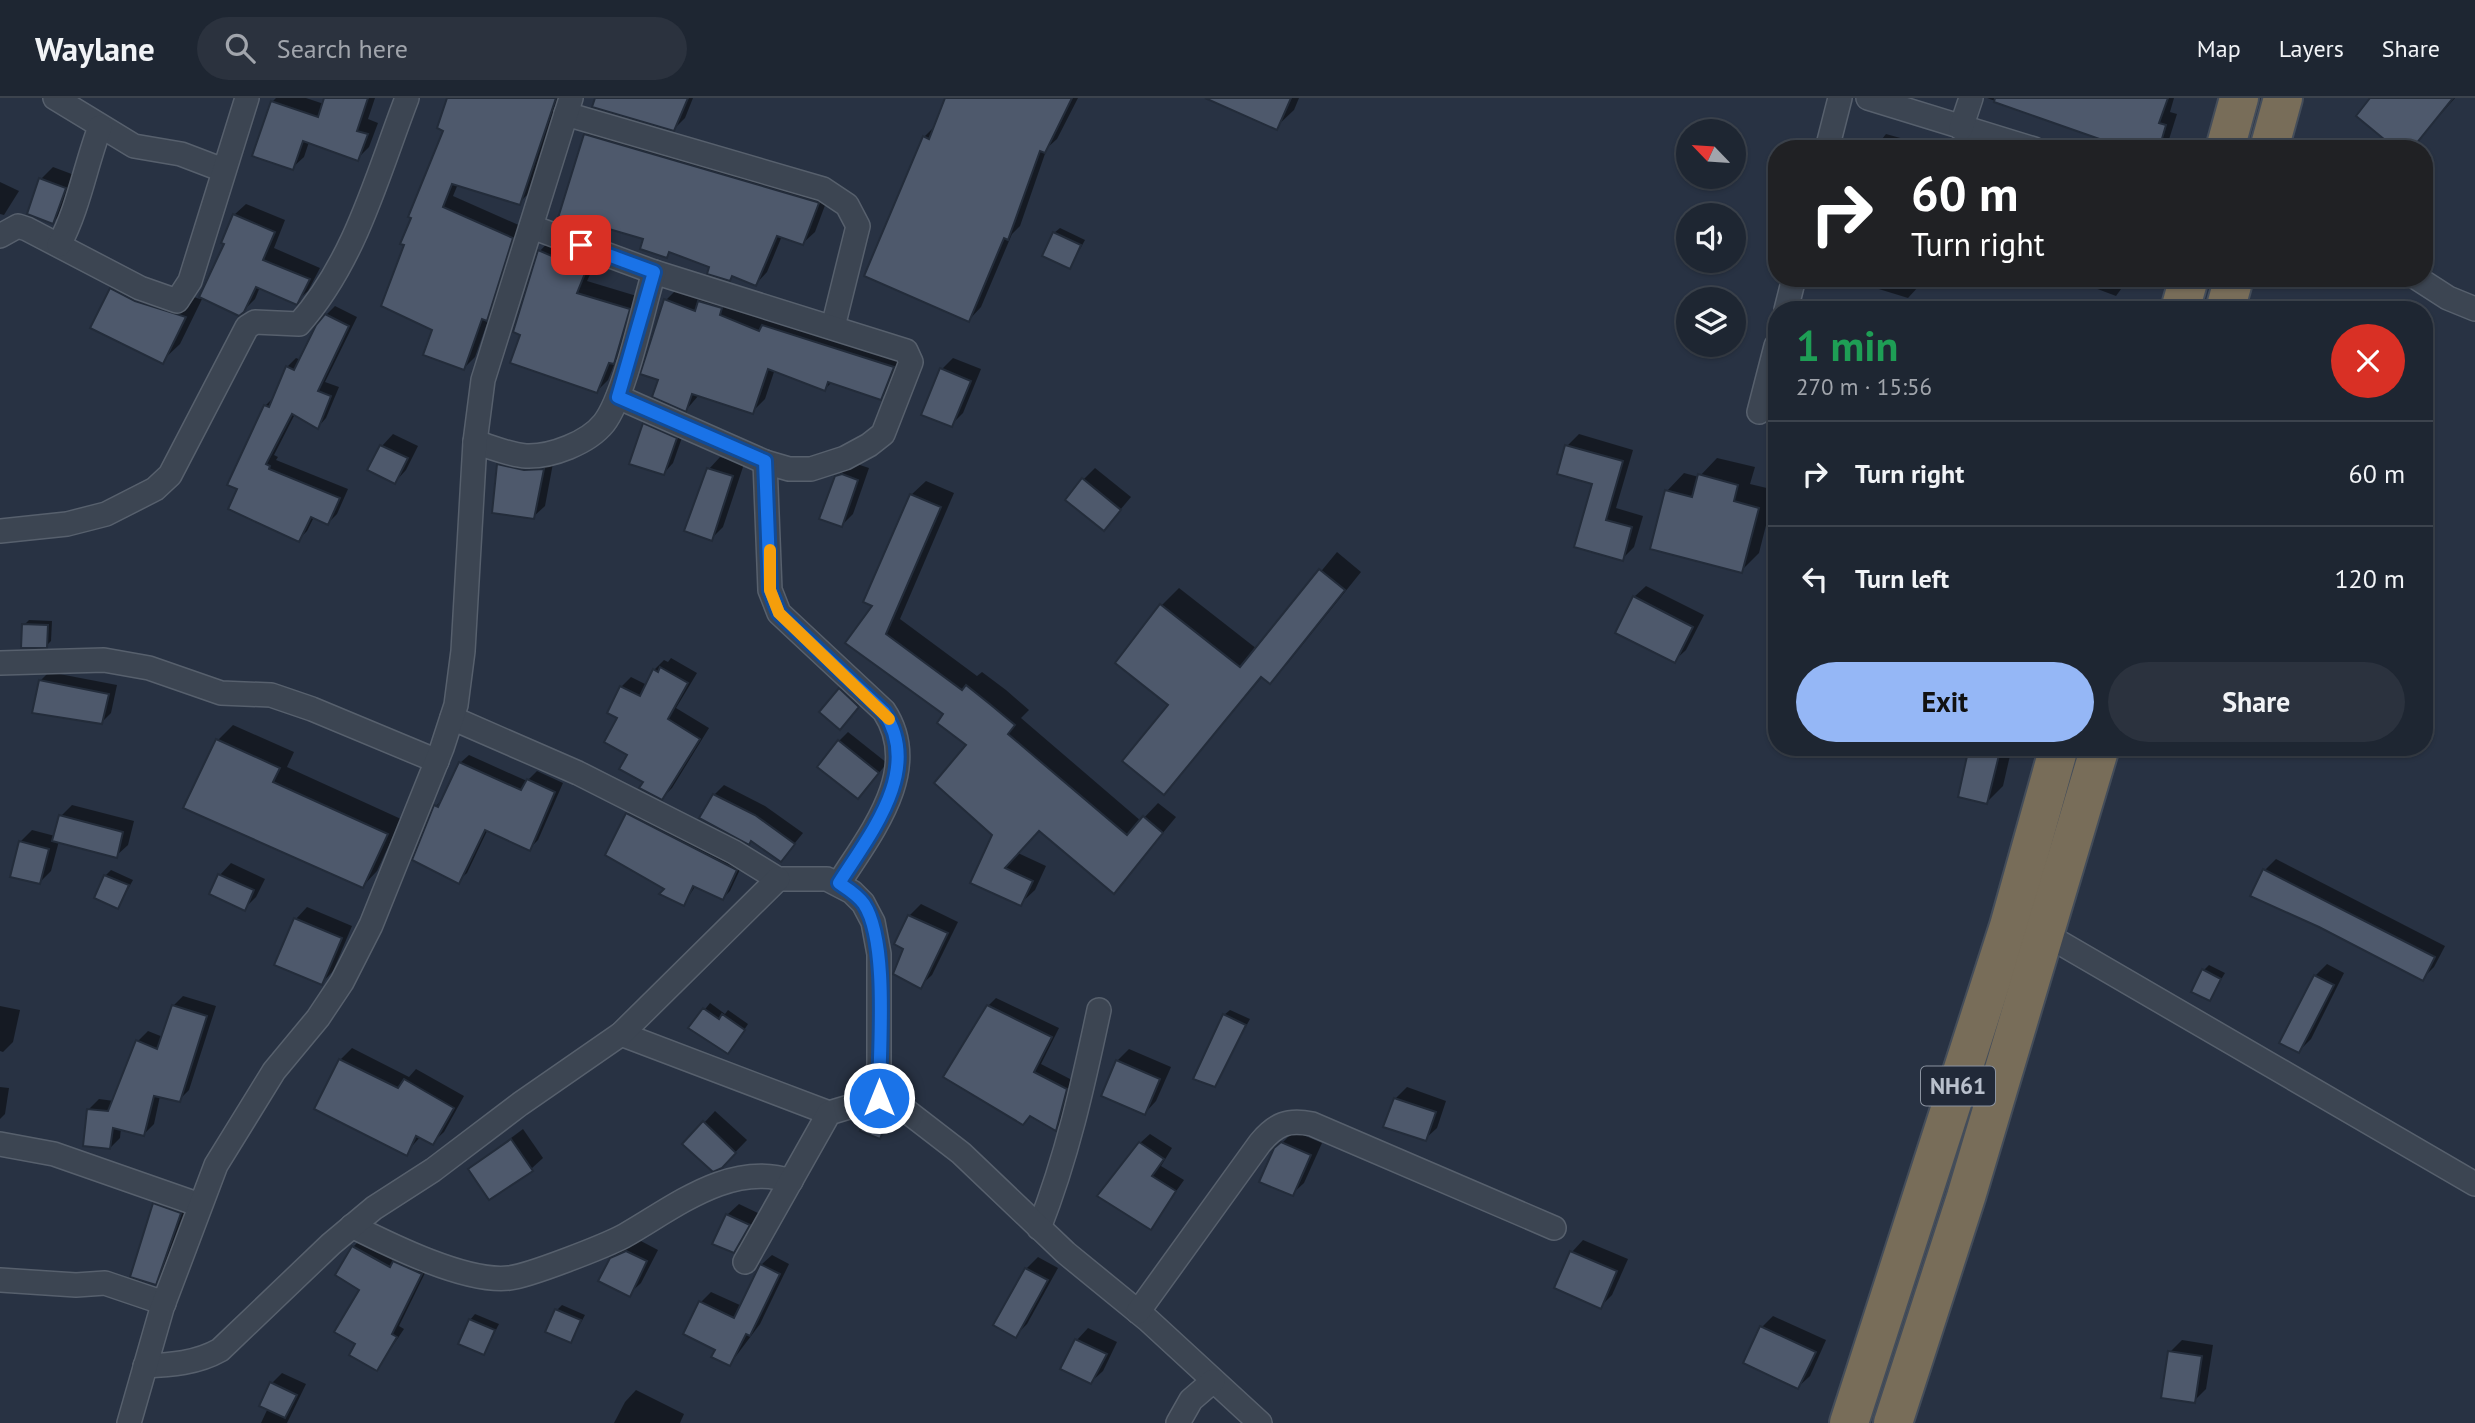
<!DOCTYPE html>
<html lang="en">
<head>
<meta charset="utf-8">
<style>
  body { margin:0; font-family:"PT Sans",sans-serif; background:#2b323e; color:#f1f3f6; height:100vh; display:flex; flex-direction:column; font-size:26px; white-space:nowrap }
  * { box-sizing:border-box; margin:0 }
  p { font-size:23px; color:#a1a5ac }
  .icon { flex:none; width:38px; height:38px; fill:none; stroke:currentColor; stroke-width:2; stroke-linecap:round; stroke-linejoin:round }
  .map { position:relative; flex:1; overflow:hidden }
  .drawer { position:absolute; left:1768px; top:203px; width:665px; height:455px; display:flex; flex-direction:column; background:#1e2632; border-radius:28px; box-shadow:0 2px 5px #0004,0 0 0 2px #3c434d }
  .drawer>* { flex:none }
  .guide { position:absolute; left:1768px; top:42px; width:665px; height:147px; border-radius:28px; box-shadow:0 2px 5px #0004,0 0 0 2px #3c434d; background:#202124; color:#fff; overflow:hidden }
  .needle { width:46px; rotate:295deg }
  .controls { position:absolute; left:1676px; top:21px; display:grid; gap:14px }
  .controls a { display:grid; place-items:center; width:70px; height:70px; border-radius:50%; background:#1e2632; box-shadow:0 2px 5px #0004,0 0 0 2px #3c434d; font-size:35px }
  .pin { position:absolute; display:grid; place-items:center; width:60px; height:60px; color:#fff; margin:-30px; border-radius:14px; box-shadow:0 4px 10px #0006 }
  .me { position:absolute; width:77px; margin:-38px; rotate:0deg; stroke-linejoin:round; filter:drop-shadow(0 0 5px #0008) }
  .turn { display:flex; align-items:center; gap:24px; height:147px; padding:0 28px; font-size:32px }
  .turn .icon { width:91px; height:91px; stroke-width:2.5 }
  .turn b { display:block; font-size:49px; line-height:60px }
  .round { display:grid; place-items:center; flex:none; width:74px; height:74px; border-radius:37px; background:#2b323e }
  .headline { display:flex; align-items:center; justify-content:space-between; height:119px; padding:0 28px }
  h1 { font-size:42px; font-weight:700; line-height:52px; color:#1e9e55 }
  .cta { display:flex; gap:14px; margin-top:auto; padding:14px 28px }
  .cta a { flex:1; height:80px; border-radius:42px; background:#95b7f6; color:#111; font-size:28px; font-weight:700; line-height:80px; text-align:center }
  .cta a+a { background:#2b323e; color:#f1f3f6 }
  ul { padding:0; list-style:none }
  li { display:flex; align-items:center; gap:21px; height:105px; padding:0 28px; border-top:2px solid #3c434d }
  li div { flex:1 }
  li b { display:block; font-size:26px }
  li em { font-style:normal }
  header { display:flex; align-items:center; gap:42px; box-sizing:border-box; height:98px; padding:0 35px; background:#1e2632; border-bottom:2px solid #3c434d }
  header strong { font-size:33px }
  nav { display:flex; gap:38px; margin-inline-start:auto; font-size:24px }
  .search { width:490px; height:63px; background:#2b323e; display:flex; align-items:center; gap:18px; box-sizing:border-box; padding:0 24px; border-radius:38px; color:#a1a5ac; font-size:26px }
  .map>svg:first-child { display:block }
  .shadow { fill:#0007; fill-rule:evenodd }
  .building { fill:#4e596c; stroke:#232c3a; stroke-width:2 }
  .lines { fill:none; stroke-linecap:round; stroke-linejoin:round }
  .street-casing { stroke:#57606d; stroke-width:26 }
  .highway-casing { stroke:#444d5a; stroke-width:42 }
  .street { stroke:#3c4552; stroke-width:23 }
  .highway { stroke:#786d59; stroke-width:38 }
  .route-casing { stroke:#114b97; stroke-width:18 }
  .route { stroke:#1a73e8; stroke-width:12 }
  .slow { stroke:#f59e0b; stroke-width:12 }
  .labels { text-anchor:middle; stroke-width:6; stroke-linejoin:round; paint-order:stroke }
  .shield { fill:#212938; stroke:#8b93a0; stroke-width:2 }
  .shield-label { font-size:23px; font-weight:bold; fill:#b9c0cc }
</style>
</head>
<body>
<header>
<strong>Waylane</strong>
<div class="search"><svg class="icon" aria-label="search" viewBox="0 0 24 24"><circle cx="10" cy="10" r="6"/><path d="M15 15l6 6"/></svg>Search here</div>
<nav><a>Map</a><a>Layers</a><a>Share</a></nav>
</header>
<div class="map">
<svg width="2475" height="1325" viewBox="0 0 2475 1325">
  <rect width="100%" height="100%" fill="#283243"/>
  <g class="shadow">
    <polygon points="276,0 306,0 324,6 326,0 375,0 368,21 378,25 369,49 357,61 309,44 304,59 292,70 272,4"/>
    <polygon points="449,0 563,0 530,94 519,105 458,86 453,98 523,129 498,209 490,217 475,259 464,270 434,231"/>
    <polygon points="596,0 693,0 685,20 674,31"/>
    <polygon points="947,0 1078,0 1057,41 1047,50 1020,128 1012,136 981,209 969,222 924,39 936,27"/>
    <polygon points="1217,0 1299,0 1294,12 1276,29"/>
    <polygon points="1987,0 2174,0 2170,14 2177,16 2166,51 2133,51"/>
    <polygon points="2372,0 2455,0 2410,51"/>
    <polygon points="597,25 830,94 815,134 803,145 782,138 767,174 756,186 734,177 730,181 711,168 671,153 667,158 645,140 587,122 583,126 585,37"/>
    <polygon points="1886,36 1922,46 1920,51 1874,51"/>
    <polygon points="53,69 77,78 65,112 53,124 41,81"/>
    <polygon points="0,84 19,93 4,117 0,116"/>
    <path d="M246 106 285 122 274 150 320 170 308 193 296 204 260 189 255 201 243 213 203 199 180 246 162 263 111 191 129 174 153 186 200 201 226 145 234 117ZM116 191 144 206 142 209 116 195Z"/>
    <polygon points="1060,130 1085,142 1070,169 1054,135"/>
    <polygon points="551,141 597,162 587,183 640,199 625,253 616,262 608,282 597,293 515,233 540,153"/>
    <polygon points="1843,180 1922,180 1919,188 1908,200"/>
    <polygon points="2080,180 2129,180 2116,198 2079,184"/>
    <polygon points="678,190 905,256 893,288 881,300 832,284 825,291 775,271 765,301 752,314 699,297 686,312 660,281 666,202"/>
    <polygon points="335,208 357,219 325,284 339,289 326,320 318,329 295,316 274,357 278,359 276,362 348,391 337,416 328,425 314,419 307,433 298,442 230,411 265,308 275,298 287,269 296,260 301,262 326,217"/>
    <polygon points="953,260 981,271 963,315 951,327 942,271"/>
    <polygon points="654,317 685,331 673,365 664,375 644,326"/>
    <polygon points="393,336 418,348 406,372 395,384 370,371 382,348"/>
    <polygon points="1579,336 1633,352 1616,410 1643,418 1634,449 1622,461 1576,448 1594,385 1559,375 1567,348"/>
    <polygon points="510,355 554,360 545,408 533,419 498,367"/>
    <polygon points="720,359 744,366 723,429 711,441 709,371"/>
    <polygon points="1717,360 1755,369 1750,386 1775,392 1759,455 1741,473 1667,393 1684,375 1699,379"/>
    <polygon points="854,365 869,370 853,416 842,427 836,379"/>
    <polygon points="1095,370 1131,399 1104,431 1083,382"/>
    <polygon points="926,383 954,395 900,521 977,578 982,574 1006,592 1029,612 1021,620 1141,723 1158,705 1176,719 1114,794 1040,731 1018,755 1046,768 1035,792 1020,806 972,784 994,736 968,647 946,616 848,544 875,507 911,397"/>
    <polygon points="1337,454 1361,474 1287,566 1270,583 1263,578 1164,695 1171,606 1162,507 1179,490 1257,551"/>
    <polygon points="1646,488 1704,517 1686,552 1674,563 1634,499"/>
    <polygon points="29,522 52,523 51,543 46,548 24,527"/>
    <polygon points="671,560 697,575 676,610 709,630 672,690 662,700 645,683 629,656 619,619 621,589 631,579 647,587 654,572 664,562 668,564"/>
    <polygon points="49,574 117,587 111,615 102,624 40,583"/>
    <polygon points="845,586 863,602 845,625 840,591"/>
    <polygon points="233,627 294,654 287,669 401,721 377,773 363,788 218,642"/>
    <polygon points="848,634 887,665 867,690 839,643"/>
    <polygon points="1956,649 2012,649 2003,688 1987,704 1970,653"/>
    <polygon points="469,657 527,683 537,673 563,685 538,742 529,751 488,731 467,775 458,783 414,761 436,708 445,699 460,665"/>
    <polygon points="724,687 765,708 803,735 781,762 752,742 714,697"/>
    <polygon points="72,707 134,723 128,747 116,758 59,743 51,773 40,784 20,744 32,732 55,738 61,718"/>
    <polygon points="635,709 743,765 730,793 723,800 696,787 684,806 666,791 628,716"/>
    <polygon points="2276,761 2445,848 2434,869 2422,881 2320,828 2265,772"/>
    <polygon points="231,765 265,781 256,799 244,811 211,795 220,777"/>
    <polygon points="111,772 133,782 118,809 105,778"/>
    <polygon points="921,806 958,824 932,877 920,888 906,850 909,818"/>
    <polygon points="307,809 352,828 333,873 322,885 277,866 296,821"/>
    <polygon points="2327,866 2344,875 2311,941 2299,953 2315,878"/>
    <polygon points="2209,867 2225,875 2209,901 2204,872"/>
    <polygon points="183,898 216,908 189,992 179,1002 160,998 154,1026 144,1036 121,1030 120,1040 110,1050 89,1011 99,1001 114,1003 138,943 148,933 163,939 173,908"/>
    <polygon points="996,900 1059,930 1041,966 1074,983 1064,1023 1056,1031 1031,1017 1023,1025 988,908"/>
    <polygon points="710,905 725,916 728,912 748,926 733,949 690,930"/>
    <polygon points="0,908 20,912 13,944 3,954 0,953"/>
    <polygon points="1230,912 1250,921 1214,987 1224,917"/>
    <polygon points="352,950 409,979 416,971 464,998 444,1034 432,1045 421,1038 406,1055 340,962"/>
    <polygon points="1129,951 1171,969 1156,1003 1145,1015 1117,963"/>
    <polygon points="0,989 9,990 5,1016 0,1021"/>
    <polygon points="1407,989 1446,1003 1437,1030 1425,1041 1395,1001"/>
    <polygon points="715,1013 747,1042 721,1069 704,1025"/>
    <polygon points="887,1014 893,1014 880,1039 868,1020"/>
    <polygon points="523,1031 543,1060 531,1071 470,1071"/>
    <polygon points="1294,1033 1322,1045 1304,1085 1292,1096 1276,1051"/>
    <polygon points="1150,1036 1172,1050 1161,1068 1184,1082 1151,1129 1140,1045"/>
    <polygon points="163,1098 188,1107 164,1177 155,1185 154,1106"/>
    <polygon points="739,1106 760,1116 745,1142 733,1153 727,1117"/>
    <polygon points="361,1141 429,1167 399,1228 404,1231 377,1271 357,1245 361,1191 353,1149"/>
    <polygon points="639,1142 658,1152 641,1185 629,1196 612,1161 624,1148"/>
    <polygon points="1583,1142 1628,1161 1612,1197 1600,1209 1556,1189 1572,1154"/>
    <polygon points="772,1157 789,1166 760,1226 730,1266 717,1251 685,1235 701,1204 711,1194 742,1208 761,1167"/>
    <polygon points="1038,1159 1058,1170 1027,1226 1015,1238 1026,1171"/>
    <polygon points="562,1207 585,1217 571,1243 557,1212"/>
    <polygon points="475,1216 499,1226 484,1255 470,1222"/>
    <polygon points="1773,1218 1826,1242 1810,1278 1798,1289 1762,1229"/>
    <polygon points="1088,1230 1117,1244 1103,1273 1091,1284 1063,1270 1077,1242"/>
    <polygon points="2182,1242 2213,1247 2206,1291 2194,1303 2170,1254"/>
    <polygon points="282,1275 306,1286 287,1325 261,1325 268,1310 272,1285"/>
    <polygon points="636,1292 684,1316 680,1325 614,1325 625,1304"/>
  </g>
  <g class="building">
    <polygon points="324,0 368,0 357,33 368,36 358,63 303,43 293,72 252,58 271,3 318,19"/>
    <polygon points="447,0 556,0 520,107 452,86 443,109 513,140 487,223 482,221 464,272 423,257 432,232 381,208 404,147 400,146 411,120 408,119 443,33 437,30"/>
    <polygon points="595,0 688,0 674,33 592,9"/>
    <polygon points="945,0 1072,0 1045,55 1040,53 1008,142 1004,140 969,224 864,178 923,38 929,41"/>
    <polygon points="1205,0 1291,0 1277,32"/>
    <polygon points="1995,0 2168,0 2159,25 2166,27 2159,51 2128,51 1994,4"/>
    <polygon points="2370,0 2453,0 2412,51 2396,51 2356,18"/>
    <polygon points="584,36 817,104 819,105 803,147 777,138 756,188 732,178 730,183 707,176 709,169 669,154 667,160 640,151 643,141 585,124 584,128 558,120"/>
    <polygon points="39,80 66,90 53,126 27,116"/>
    <polygon points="233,116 275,134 263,162 310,181 297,207 256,189 244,214 239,218 199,199 224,146 221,145"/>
    <polygon points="1053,134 1081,147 1070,171 1042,158"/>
    <polygon points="538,152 586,173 577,195 630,211 614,266 609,265 597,295 510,265 520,237 513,234"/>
    <polygon points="110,190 135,203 186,219 163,266 90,230"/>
    <polygon points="664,201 695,213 698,203 722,210 720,217 759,233 762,227 894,269 881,302 828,284 825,293 768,271 753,316 692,296 686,314 652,299 658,282 640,276"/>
    <polygon points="325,216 349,228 318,293 331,298 318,331 292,316 266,366 270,368 269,371 340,400 328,427 311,419 299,444 228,411 237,391 227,387 264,307 269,309 286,268 294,272 316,227"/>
    <polygon points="940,270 971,283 952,329 921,317"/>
    <polygon points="643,325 677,340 664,377 629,366"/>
    <polygon points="380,347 408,360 395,386 367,372"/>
    <polygon points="1565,347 1623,363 1606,422 1632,429 1623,463 1574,449 1592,386 1557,376"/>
    <polygon points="497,366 524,372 544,371 534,421 492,415"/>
    <polygon points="707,370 733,378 712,443 684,433"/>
    <polygon points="842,376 858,382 842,429 819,421 835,378"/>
    <polygon points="1698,376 1738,387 1734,403 1759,410 1742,475 1650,451 1665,392 1692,399"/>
    <polygon points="1082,380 1121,412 1104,433 1065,402"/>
    <polygon points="910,396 941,409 886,536 962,592 966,587 991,607 1015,627 1008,636 1127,737 1143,718 1163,735 1114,796 1039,733 1005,770 1033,783 1021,808 970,785 992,737 934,685 966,647 937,625 943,616 845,545 872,508 863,504"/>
    <polygon points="1319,471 1345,492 1270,586 1261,579 1164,697 1122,663 1168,607 1115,565 1160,506 1240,569"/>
    <polygon points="1633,498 1693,529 1675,565 1615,535"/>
    <polygon points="22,526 48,527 47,550 21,550"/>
    <polygon points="660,569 688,585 668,621 700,641 662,702 639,690 643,684 619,671 627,657 604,644 617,620 607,615 620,588 640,598 653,571 658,574"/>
    <polygon points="39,582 109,596 102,626 32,615"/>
    <polygon points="839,590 859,609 840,632 819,614"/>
    <polygon points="216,641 280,670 273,684 388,736 363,790 183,710"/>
    <polygon points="838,642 879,675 858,701 817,669"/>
    <polygon points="1969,649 2001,649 1987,706 1958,699"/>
    <polygon points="459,664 521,692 527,681 555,694 530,753 485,732 459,786 412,762 434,707 438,709"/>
    <polygon points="713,696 755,717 795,746 781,764 751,743 749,747 699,720"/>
    <polygon points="626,715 737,772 723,802 693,788 684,808 659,796 664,791 605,757"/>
    <polygon points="59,717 123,734 117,760 52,743"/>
    <polygon points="19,743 49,751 40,786 10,779"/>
    <polygon points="2263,771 2435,859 2423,883 2319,829 2250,798"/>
    <polygon points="218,776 254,792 245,813 209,796"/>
    <polygon points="104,777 129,787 118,811 94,800"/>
    <polygon points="908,817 948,835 921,891 893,876 903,851 894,846"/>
    <polygon points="294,820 342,840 322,887 274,867"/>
    <polygon points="2202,871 2221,881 2210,903 2191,894"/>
    <polygon points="2314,877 2334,887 2299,955 2279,945"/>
    <polygon points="172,907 207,918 180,1004 154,998 144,1038 113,1030 110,1051 83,1048 87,1011 108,1013 136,942 157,951"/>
    <polygon points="987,907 1052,939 1034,974 1067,991 1056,1033 1030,1018 1023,1027 943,979"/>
    <polygon points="703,910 719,921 722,916 745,932 728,956 688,930"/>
    <polygon points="1223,916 1246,927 1215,989 1193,981"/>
    <polygon points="339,961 398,990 404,981 454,1010 433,1047 416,1038 407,1058 314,1011"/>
    <polygon points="1116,962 1160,981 1145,1017 1101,998"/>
    <polygon points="1394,1000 1436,1014 1426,1043 1383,1029"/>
    <polygon points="878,1015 889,1020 880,1041 860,1033 866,1019"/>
    <polygon points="703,1023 736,1055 722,1070 713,1074 682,1046"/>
    <polygon points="511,1041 533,1073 489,1102 468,1071"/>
    <polygon points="1139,1044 1164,1061 1152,1078 1176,1093 1151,1132 1097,1098"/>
    <polygon points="1281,1044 1311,1057 1293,1098 1259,1084 1274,1050"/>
    <polygon points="153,1105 181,1115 156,1187 130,1179"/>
    <polygon points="726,1116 750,1127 734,1155 712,1146"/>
    <polygon points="352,1148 390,1169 393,1163 422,1176 392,1236 397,1239 377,1273 349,1257 355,1246 334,1234 359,1192 335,1177"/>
    <polygon points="626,1153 647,1163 630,1199 598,1183 610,1160"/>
    <polygon points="1570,1153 1617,1173 1601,1211 1554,1190"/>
    <polygon points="760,1166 780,1176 750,1238 746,1236 730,1268 711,1259 715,1252 683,1236 699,1203 734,1220"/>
    <polygon points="1025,1170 1048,1182 1016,1240 993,1227"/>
    <polygon points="555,1211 581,1222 571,1245 545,1234"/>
    <polygon points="469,1221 495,1232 484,1257 458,1246"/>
    <polygon points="1760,1228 1816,1254 1798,1291 1743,1265"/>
    <polygon points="1075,1241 1107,1256 1091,1286 1060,1271"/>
    <polygon points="2168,1253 2202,1258 2195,1305 2161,1300"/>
    <polygon points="270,1284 297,1297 285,1320 259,1308"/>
  </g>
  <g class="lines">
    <g class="street-casing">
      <g id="street">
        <polyline points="55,0 134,48 181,56 223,72"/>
        <polyline points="1868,0 2034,51"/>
        <polyline points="566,16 823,91 847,107 858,128 833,229"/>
        <polyline points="1961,30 1971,0"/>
        <polyline points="1827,51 1840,0"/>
        <polyline points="532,129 654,174 906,253 911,264 883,336 869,347 845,360 811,371 789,371 765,364 618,299"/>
        <polyline points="0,138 18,128 27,131 140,190 177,203 190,183 247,0"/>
        <path d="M59 147C79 109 85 69 100 29"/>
        <polyline points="2417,180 2448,200 2475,211"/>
        <polyline points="1786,212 1794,180"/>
        <polyline points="1759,314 1776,248"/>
        <path d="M475 344C491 349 510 357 526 358 551 359 588 345 604 325 625 298 643 210 654 174"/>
        <path d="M765 364 770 492 779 515 884 613C923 672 870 736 839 785"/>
        <path d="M0 433 67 426 106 416 155 391 170 377 247 229 255 224 299 226C355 163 377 78 407 0"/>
        <polyline points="0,565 104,562 149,570 221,595 271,597 312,611 437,663"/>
        <polyline points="452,620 578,675 734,754 778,781 827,781 852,794 863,805 873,824 879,856 879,1000"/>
        <polyline points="2045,836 2475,1086"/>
        <polyline points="621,936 829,1015"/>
        <polyline points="0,1046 54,1056 200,1107"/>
        <path d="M352 1128C390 1147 466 1185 509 1180 529 1178 605 1148 624 1138 675 1109 730 1063 791 1083"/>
        <path d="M1039 1130C1067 1059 1083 987 1099 912"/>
        <polyline points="745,1164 829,1015 879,1000 904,1011 961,1055 1066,1155 1148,1222 1260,1325"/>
        <polyline points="0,1182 76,1187 105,1185 164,1205"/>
        <path d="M1138 1214 1260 1045C1276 1026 1288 1021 1312 1026L1554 1130"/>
        <path d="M145 1268C171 1267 197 1265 220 1252L331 1146 374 1110 433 1072 520 1006 621 936 778 781"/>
        <polyline points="129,1325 162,1210 216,1067 274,973 318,920 342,884 371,827 442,650 456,607 463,553 475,344 483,282 571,0"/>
        <polyline points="1178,1325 1191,1302 1213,1283"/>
      </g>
    </g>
    <g class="highway-casing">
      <g id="highway">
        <polyline points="2225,51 2239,0"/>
        <polyline points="2269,51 2283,0"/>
        <polyline points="2180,212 2189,180"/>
        <polyline points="2225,212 2234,180"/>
        <polyline points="1849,1325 2009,828 2059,649"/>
        <polyline points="1893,1325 1966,1099 2100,649"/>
      </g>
    </g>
    <use href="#street" class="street"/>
    <use href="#highway" class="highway"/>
  </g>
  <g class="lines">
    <g class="route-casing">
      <path id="route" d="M581 147 654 174 618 299 765 363 770 492 779 515 884 614C923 672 870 736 839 785 848 791 858 797 864 806 889 844 879 953 879 1000"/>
    </g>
    <use href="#route" class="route"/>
    <polyline class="slow" points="770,452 770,492 779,515 889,621"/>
  </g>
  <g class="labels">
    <rect class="shield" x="1921" y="968.5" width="74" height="39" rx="5"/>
    <g class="shield-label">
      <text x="1958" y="996">NH61</text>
    </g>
  </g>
</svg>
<div class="controls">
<a><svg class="needle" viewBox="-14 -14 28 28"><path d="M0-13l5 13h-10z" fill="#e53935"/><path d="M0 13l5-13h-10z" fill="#a1a5ac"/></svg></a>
<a><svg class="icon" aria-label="sound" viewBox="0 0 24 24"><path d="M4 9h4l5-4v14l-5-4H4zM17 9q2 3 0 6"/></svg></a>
<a><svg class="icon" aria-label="layers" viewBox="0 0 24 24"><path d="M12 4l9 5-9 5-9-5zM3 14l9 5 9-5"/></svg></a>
</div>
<div class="pin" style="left:581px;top:147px;background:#d93025"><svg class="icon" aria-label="arrive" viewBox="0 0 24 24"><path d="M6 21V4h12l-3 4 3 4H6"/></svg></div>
<svg class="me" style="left:879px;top:1000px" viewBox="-20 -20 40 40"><circle r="17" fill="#1a73e8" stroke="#fff" stroke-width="3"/><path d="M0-11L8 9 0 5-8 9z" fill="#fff"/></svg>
<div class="guide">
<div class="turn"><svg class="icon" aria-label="right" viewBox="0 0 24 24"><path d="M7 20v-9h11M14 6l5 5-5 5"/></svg><div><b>60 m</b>Turn right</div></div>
</div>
<section class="drawer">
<div class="headline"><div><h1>1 min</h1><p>270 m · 15:56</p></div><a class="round" style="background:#d93025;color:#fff"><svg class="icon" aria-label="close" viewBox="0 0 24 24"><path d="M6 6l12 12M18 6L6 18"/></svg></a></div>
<ul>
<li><svg class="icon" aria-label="right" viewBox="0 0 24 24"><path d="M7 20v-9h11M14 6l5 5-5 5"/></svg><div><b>Turn right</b></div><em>60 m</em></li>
<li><svg class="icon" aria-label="left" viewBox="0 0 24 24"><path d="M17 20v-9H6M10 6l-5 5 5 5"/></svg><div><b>Turn left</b></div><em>120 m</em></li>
</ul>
<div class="cta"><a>Exit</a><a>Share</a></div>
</section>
</div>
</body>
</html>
